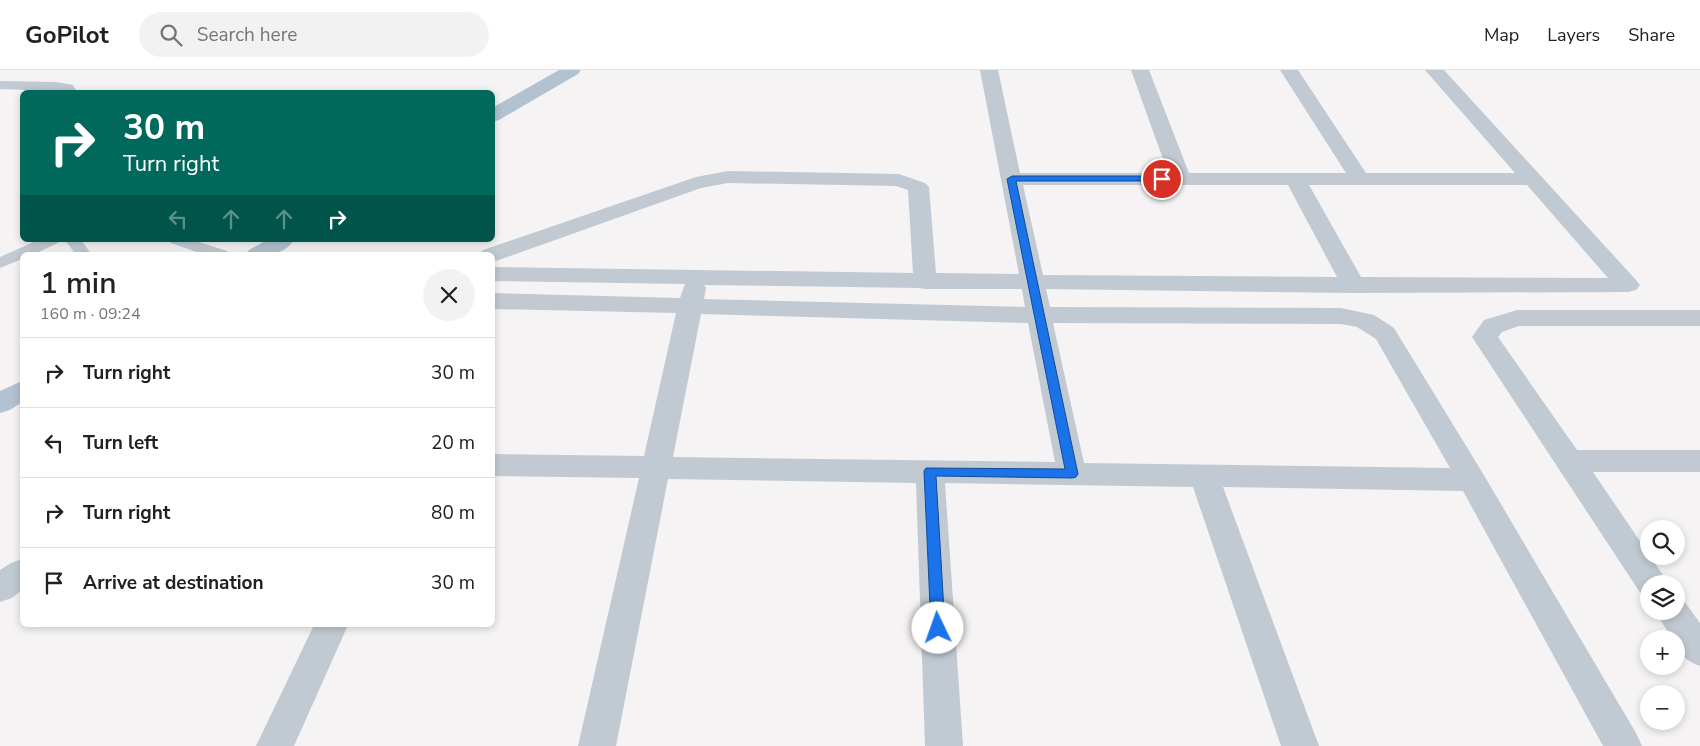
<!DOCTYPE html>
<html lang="en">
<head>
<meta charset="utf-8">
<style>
  body { margin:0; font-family:"Nunito Sans",sans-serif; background:#f2f2f2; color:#202124; height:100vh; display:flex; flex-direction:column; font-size:19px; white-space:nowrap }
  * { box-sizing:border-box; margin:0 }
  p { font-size:16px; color:#757577 }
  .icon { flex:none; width:28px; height:28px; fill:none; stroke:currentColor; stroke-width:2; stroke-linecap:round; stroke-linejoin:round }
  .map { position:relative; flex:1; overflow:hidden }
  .drawer { position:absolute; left:20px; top:182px; width:475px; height:375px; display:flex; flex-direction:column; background:#fff; border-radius:8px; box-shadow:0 2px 8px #0003 }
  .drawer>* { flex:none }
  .top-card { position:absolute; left:20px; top:20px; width:475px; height:152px; border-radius:8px; box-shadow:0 2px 8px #0003; background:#00695c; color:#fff; overflow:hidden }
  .fabs { position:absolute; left:1640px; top:450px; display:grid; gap:10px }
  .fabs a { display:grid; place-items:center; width:45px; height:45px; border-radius:50%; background:#fff; box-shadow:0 2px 8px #0003; font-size:25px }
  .pin { position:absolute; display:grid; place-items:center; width:42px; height:42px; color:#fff; margin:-21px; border:2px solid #fff; border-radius:50%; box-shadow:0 1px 5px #0007 }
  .me { position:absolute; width:55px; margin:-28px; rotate:357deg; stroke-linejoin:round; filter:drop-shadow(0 0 4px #0008) }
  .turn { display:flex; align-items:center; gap:18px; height:105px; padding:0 20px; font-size:22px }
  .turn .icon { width:65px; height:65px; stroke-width:2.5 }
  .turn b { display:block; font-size:35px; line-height:42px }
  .lanes { display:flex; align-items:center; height:48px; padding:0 20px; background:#0003; justify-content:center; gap:25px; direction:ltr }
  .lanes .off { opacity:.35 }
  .round { display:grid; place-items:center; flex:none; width:52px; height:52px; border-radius:26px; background:#f2f2f2 }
  .summary { display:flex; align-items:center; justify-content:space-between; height:85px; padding:0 20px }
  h1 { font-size:30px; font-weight:600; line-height:38px }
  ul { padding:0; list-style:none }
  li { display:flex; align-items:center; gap:15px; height:70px; padding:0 20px; border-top:1px solid #e0e0e0 }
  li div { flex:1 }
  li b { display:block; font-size:19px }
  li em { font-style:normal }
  header { display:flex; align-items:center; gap:30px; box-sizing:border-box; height:70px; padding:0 25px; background:#fff; border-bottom:1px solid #e0e0e0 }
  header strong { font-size:24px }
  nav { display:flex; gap:28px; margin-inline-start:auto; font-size:18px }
  .search { width:350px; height:45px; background:#f2f2f2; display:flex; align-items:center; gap:12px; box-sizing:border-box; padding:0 18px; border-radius:28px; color:#757577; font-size:19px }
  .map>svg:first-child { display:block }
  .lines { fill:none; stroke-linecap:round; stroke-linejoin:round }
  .service { fill:#c1cad2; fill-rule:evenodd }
  .minor { fill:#c1cad2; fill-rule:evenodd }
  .primary { fill:#b3c2d1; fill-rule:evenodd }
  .route { fill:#1a73e8; stroke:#114b97 }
</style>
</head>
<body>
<header>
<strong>GoPilot</strong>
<div class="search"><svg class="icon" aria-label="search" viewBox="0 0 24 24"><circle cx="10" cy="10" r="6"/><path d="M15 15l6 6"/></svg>Search here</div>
<nav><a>Map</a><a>Layers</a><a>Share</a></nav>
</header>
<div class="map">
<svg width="1700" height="676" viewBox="0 0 1700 676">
  <rect width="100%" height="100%" fill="#f5f3f3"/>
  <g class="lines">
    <g class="service">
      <polygon points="0,11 56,12 73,15 77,22 0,19"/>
      <polygon points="38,170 60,170 58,173 32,185 22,185 22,189 0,198 0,187"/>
      <polygon points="65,170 81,170 92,185 76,185"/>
      <polygon points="169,170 193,170 227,181 229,185 205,185 171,173"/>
    </g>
    <g class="minor">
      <path d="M980 0H998L1020 103H1168L1131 0H1149L1189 103H1346L1280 0H1298L1366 103H1515L1425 0H1444L1636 210 1640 215 1636 220 1628 222 1354 223 1046 219 1050 237 1341 238 1374 245 1394 258 1482 402 1636 663 1642 676H1603L1463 421 1223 417 1319 676H1281L1193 417 945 413 963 676H925L916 413 668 409 616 676H578L639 408 492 406V384L644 386 676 243 492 239V223L680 228 685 214 492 211V197L913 203 908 120 896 116 728 113 701 118 499 190 492 192V185H479L483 180 696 107 728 101 899 104 925 113 929 117 936 203 1019 204ZM1023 115H1288L1337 207 1043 205ZM1309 115H1527L1608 208 1361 207ZM704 215 919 218 925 219H1022L1025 237 704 229 706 218ZM701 244 1028 253 1055 392 673 387ZM1053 253 1341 254 1357 257 1376 269 1450 398 1084 393Z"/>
      <polygon points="1517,240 1700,240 1700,256 1519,256 1502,262 1498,267 1577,380 1700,380 1700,402 1593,402 1669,514 1649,514 1649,526 1641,524 1472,267 1484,250"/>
      <polygon points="22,489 22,520 12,528 0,532 0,500 11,493"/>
      <path d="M1676 528 1684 531 1700 553V596C1688 592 1676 583 1676 569H1672L1655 541H1676Z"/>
      <polygon points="314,555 348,555 294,676 256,676"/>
    </g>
    <g class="primary">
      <polygon points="559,0 581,0 578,4 499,50 492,52 492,38"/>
      <path d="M267 170H294C283 187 264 185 245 185L249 180Z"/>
      <polygon points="22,311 22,332 10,340 0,343 0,321"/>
    </g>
  </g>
  <polygon class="route" points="1012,106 1162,106 1167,109 1162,111 1016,111 1078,404 1076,407 1072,408 936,406 945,558 943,562 938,564 933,562 931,558 924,401 926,398 1065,399 1007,109"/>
</svg>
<div class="fabs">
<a><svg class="icon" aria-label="search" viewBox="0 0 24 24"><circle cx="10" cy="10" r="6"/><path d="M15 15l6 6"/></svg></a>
<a><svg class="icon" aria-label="layers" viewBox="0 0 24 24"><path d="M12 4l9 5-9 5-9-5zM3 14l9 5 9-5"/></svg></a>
<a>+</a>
<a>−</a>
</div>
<div class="pin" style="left:1162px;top:109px;background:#d93025"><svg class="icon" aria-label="arrive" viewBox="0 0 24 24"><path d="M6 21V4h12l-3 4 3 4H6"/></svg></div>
<svg class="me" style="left:938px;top:558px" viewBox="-20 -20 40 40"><circle r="19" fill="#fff"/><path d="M0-13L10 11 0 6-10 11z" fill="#1a73e8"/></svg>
<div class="top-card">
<div class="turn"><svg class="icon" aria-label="right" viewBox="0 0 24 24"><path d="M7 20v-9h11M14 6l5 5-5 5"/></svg><div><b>30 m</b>Turn right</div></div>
<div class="lanes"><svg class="icon off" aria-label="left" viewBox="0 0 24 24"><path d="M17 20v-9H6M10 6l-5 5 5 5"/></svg><svg class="icon off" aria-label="ahead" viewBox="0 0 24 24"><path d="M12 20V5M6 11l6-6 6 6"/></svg><svg class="icon off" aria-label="ahead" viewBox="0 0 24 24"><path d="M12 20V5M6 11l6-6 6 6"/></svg><svg class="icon" aria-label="right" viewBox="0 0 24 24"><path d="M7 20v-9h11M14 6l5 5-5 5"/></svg></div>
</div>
<section class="drawer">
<div class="summary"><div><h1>1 min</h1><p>160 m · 09:24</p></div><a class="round"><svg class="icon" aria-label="close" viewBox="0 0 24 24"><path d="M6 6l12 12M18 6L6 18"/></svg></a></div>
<ul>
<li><svg class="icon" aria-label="right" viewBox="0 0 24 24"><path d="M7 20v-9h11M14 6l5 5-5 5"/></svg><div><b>Turn right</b></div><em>30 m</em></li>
<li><svg class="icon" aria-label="left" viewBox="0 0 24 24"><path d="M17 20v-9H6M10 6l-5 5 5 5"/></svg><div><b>Turn left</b></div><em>20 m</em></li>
<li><svg class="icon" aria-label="right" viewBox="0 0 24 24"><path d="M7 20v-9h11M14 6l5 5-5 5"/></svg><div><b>Turn right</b></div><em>80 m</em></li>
<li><svg class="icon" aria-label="arrive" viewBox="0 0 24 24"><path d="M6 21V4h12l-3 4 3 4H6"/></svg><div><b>Arrive at destination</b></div><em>30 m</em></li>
</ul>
</section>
</div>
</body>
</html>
